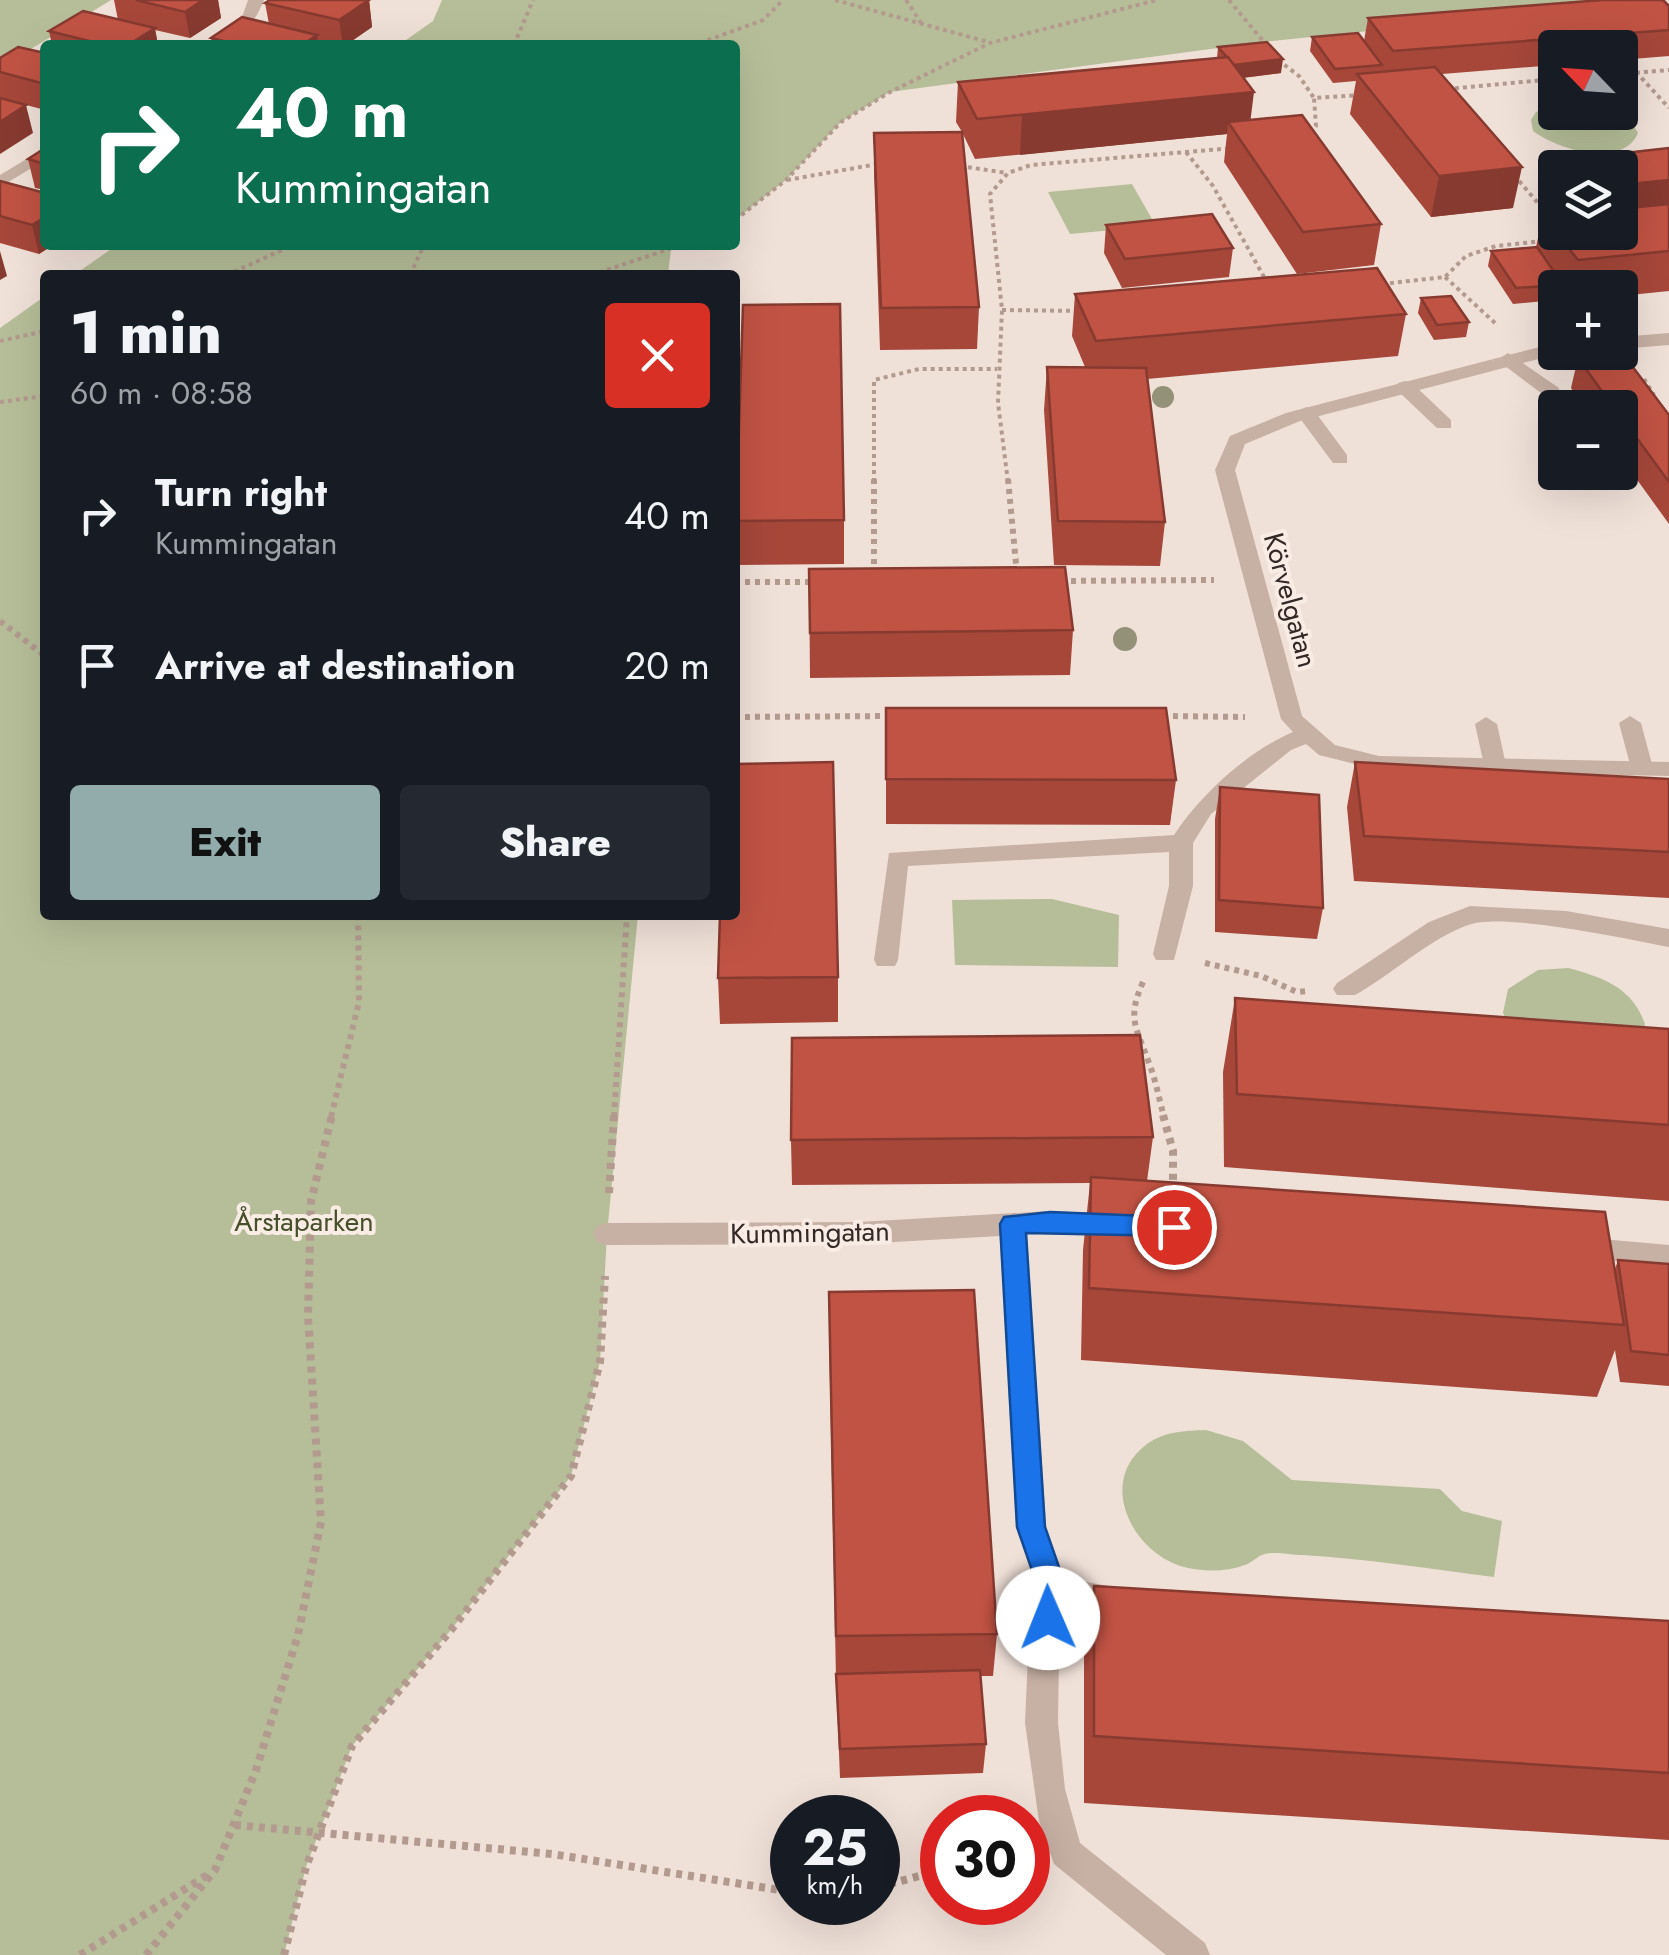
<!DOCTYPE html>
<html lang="en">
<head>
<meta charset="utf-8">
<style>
  body { margin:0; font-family:Jost,sans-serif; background:#242831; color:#f1f3f6; height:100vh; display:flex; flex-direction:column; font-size:38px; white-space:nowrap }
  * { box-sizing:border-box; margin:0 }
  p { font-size:32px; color:#9ea1a6 }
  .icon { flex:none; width:55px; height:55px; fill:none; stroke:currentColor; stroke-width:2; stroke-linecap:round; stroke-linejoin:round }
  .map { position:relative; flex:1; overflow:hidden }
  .sheet { position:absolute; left:40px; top:270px; width:700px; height:650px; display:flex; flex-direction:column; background:#171b24; border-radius:10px; box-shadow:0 10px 40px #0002 }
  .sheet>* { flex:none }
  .top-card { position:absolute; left:40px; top:40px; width:700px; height:210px; border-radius:10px; box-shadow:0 10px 40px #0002; background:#0b6e4f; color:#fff; overflow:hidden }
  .needle { width:65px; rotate:295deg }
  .controls { position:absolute; left:1538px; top:30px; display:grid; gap:20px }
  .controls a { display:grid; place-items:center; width:100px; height:100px; border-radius:10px; background:#171b24; box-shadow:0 10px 40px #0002; font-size:50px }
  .speed { position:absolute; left:770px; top:1795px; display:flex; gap:20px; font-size:50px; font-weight:700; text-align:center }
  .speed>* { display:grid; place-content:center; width:130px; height:130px; border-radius:50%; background:#171b24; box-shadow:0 10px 40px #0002; line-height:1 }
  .speed small { font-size:25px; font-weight:400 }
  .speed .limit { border:15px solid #d22; background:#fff; color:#111 }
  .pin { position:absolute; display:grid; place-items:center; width:85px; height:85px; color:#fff; margin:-42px; border:5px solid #fff; border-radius:50%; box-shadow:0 2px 10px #0007 }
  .me { position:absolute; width:110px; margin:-55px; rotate:359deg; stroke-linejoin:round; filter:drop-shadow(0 0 8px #0008) }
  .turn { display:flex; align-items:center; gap:35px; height:210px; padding:0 30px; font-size:45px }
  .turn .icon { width:130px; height:130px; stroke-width:2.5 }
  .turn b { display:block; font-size:70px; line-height:85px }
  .round { display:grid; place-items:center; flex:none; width:105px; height:105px; border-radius:10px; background:#242831 }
  .headline { display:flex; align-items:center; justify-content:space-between; height:170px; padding:0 30px }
  h1 { font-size:60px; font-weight:800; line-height:75px }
  .button { display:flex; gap:20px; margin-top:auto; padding:20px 30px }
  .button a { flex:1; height:115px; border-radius:10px; background:#92abab; color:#111; font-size:40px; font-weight:800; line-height:115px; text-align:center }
  .button a+a { background:#242831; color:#f1f3f6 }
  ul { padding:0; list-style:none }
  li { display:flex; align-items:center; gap:30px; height:150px; padding:0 30px }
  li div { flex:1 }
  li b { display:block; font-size:38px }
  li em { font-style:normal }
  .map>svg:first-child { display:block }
  .green { fill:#b6be99 }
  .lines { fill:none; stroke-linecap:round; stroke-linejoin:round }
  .path-far2 { stroke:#b39a8f; stroke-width:4; stroke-dasharray:4 4; stroke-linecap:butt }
  .path-far1 { stroke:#b39a8f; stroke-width:6; stroke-dasharray:5 5; stroke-linecap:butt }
  .path { stroke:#b39a8f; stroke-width:8; stroke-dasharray:6 6; stroke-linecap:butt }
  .service { fill:#c7b0a4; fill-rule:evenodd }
  .minor { fill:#c7b0a4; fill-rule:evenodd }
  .tree { fill:#939178 }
  .wall { fill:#a6473a }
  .shaded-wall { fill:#873a30 }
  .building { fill:#c15344; stroke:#873a30; stroke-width:2.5 }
  .route { fill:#1a73e8; stroke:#114b97; stroke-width:2.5 }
  .labels { text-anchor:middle; stroke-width:8; stroke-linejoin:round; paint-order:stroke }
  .street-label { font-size:28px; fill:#332826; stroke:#f8ece4 }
  .park-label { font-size:28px; fill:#47502a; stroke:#f8ece4 }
</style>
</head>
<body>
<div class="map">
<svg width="1669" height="1955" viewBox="0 0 1669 1955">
  <rect width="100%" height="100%" fill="#f0e1d8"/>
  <g class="green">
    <polygon points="0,0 111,0 0,68"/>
    <polygon points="442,0 1669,0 1263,42 890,92 841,122 786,180 735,220 735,45 399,45 433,21"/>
    <path d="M1555 105V112C1582 112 1624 103 1638 133 1622 170 1557 149 1533 131L1531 120 1536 112Z"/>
    <polygon points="1132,184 1156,226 1070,234 1048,192"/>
    <polygon points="117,245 681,245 671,249 668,275 74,275"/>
    <polygon points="45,296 45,915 638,915 607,1234 600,1362 571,1476 451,1630 352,1746 306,1867 284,1955 0,1955 0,328"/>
    <polygon points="1052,899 1119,915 1118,967 955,965 952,900"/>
    <path d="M1568 968C1602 977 1632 987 1645 1024L1640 1044 1513 1034 1503 1013 1508 989 1538 970Z"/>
    <path d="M1206 1430 1243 1441 1292 1480 1440 1489 1462 1511 1502 1521 1494 1577C1431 1569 1367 1559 1303 1555 1292 1555 1275 1551 1265 1554 1258 1555 1252 1563 1245 1565 1226 1572 1203 1572 1184 1567 1132 1553 1096 1481 1147 1444 1165 1431 1185 1431 1206 1430Z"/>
  </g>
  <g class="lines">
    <g class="path-far2">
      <polyline points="835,0 988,42"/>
      <polyline points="906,0 921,23"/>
      <polyline points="1229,0 1267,46"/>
      <polyline points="700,43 763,20 783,0"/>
      <polyline points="514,45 533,0"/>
      <polyline points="1278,60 1299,76 1314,98"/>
      <polyline points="1636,72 1669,108"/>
      <polyline points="1620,74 1669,70"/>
      <polyline points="1447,89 1555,79"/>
      <polyline points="1309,131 1316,126 1314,98 1359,95"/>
      <polyline points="1186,152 1213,186 1268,284"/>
      <polyline points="960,166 1007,173"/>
      <polyline points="1514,175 1555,223"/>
      <polyline points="787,180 878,164"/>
      <polyline points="735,220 786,180 841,122 890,92 990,43 1157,0"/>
      <polyline points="227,275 293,245"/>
      <polyline points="410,275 424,245"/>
      <polyline points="592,275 681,245"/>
      <polyline points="1445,277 1495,323"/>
      <polyline points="1382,284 1445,277 1466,256 1496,246 1543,241"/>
      <polyline points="1002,310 1081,311"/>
      <polyline points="0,341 45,331"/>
      <polyline points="1644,379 1654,395"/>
      <polyline points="0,402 45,396"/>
      <polyline points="874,482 874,380 919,369 997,369"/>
      <polyline points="1008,482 998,403 1002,310 990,194 1008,173 1031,165 1234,148"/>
    </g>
    <g class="path-far1">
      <polyline points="874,479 874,577"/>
      <polyline points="1008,479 1017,574"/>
      <polyline points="1061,581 1214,580"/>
      <polyline points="735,582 814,582"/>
      <polyline points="0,621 45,656"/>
      <polyline points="1163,716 1245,717"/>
      <polyline points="735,717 890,716"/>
      <polyline points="1205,963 1261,976 1297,992 1307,991"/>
      <path d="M1143 982C1126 1020 1137 1028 1149 1063 1156 1081 1159 1099 1164 1117"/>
      <polyline points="331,1117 359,1002 358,915"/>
      <polyline points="614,1117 627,915"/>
    </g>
    <g class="path">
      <polyline points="1163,1115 1173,1151 1173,1191"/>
      <polyline points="609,1193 614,1115"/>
      <polyline points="235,1825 552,1854 792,1892"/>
      <polyline points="878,1887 942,1870"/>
      <polyline points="80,1955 209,1874"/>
      <polyline points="146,1955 215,1870 256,1770 298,1635 321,1522 308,1316 311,1201 332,1115"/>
      <polyline points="284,1955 306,1867 352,1746 451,1630 571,1476 600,1362 605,1276"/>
    </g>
    <g class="service">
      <path d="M248 0H264C253 28 235 45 204 45L241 20Z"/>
      <polygon points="45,148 45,160 0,187 0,175"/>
      <polygon points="1508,353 1559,388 1559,396 1545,396 1501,363 1499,359"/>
      <polygon points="1405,381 1412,383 1451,420 1451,428 1437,428 1398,391 1398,383"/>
      <polygon points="1306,407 1313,409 1347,455 1347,463 1333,463 1299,417 1296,413"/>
      <polygon points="1630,716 1641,723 1653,768 1650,773 1634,773 1631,768 1619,723"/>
      <polygon points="1486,717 1497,724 1506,765 1495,772 1484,765 1475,724"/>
    </g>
    <g class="minor">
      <polygon points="1669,333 1669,345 1620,349 1620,337"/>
      <path d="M1555 343V352L1562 353 1300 421 1245 444 1235 470 1302 716 1335 745 1379 756 1669 762V776L1379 770 1319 755 1306 744 1291 750 1211 814 1193 843V886L1174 960H1156L1153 954 1169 886V852L908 866 898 960 895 966H877L874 960 889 853 1174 835C1201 794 1247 752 1293 732L1281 719 1215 470 1230 436 1286 413Z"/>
      <path d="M1470 906 1566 911 1669 929V947C1628 939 1503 912 1468 925 1427 940 1393 974 1355 995H1337L1333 989 1337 983 1429 922Z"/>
      <polygon points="1050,1211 1120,1214 1130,1217 1134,1225 1130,1233 1120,1236 1027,1234 1046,1527 1064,1578 1137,1591 1142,1601 1137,1611 1126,1615 1066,1606 1059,1656 1058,1723 1065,1789 1080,1843 1205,1943 1210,1955 1166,1955 1054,1864 1039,1821 1025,1723 1028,1656 1037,1590 1016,1527 1000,1236 859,1244 607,1245 597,1242 593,1234 597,1226 607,1223 859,1222"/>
      <polygon points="1579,1237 1669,1245 1669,1267 1569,1256 1565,1248 1569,1240"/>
    </g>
  </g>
  <g class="tree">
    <circle cx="1163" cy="397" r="11"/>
    <circle cx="1125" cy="639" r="12"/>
  </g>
  <g class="wall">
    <polygon points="114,0 218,0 221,18 190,38 155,30 158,45 52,45 49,31 118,20"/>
    <polygon points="369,0 372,27 346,45 335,45 318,41 318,45 212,45 211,38 269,24 265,3"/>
    <polygon points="1669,6 1669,56 1620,60 1620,48 1555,48 1555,65 1442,74 1513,208 1431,217 1350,114 1356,81 1333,83 1310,51 1312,37 1364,41 1368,18"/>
    <polygon points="1218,47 1281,73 1243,78 1250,120 1381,224 1374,265 1297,274 1224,162 1227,134 975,159 962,132 979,307 977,349 880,350 874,173 874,133 962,132 956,122 958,82 1217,58"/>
    <polygon points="45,53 45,110 0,98 0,58"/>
    <polygon points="45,148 45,190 35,188 28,159"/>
    <polygon points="1669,148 1669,291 1620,296 1620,288 1555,288 1555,300 1513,304 1488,266 1491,251 1536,247 1543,216 1620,232 1620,168 1578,168 1580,158"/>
    <polygon points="0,181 45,193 45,245 53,245 39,254 0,243"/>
    <polygon points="1106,225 1233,248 1229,277 1122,288 1104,253"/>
    <polygon points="1075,294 1406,314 1398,356 1147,379 1165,522 1160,566 1054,565 1044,410 1047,367 1085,367 1072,336"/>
    <polygon points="1421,298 1469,322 1466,337 1434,340 1418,313"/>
    <polygon points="1578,358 1669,415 1669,524 1620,456 1620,408 1585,408 1571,388"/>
    <polygon points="844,520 844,564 737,565 736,521"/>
    <polygon points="809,569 1073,630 1070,675 810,678"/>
    <polygon points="886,708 1176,780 1170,825 886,824"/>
    <polygon points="1355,762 1669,779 1669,898 1354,881 1347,807"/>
    <polygon points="1220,787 1323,908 1317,939 1215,932 1215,819"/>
    <polygon points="838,977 838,1022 720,1024 718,978"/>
    <polygon points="1235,998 1669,1029 1669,1201 1224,1167 1223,1072"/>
    <polygon points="1153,1137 1147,1181 1615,1269 1618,1260 1669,1264 1669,1386 1620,1382 1615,1350 1597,1397 1081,1360 1083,1250 1090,1183 792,1185 791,1140"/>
    <polygon points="829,1337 997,1634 993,1676 980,1676 986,1744 983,1773 840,1778 836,1678"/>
    <polygon points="1094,1586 1669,1773 1669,1840 1084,1803 1084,1655"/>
  </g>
  <g class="shaded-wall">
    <polygon points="203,0 218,0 221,18 190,38 185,12"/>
    <polygon points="369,0 372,27 346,45 343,45 339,20"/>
    <polygon points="155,28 158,45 128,45"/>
    <polygon points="317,35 318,45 302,45"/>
    <polygon points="1283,59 1281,73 1232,79 1234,65"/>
    <polygon points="1254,92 1249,132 1228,122 1227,134 1020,155 1022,115"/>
    <polygon points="26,105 33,133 0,154 0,122"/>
    <polygon points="1522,167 1513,208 1431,217 1439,176"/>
    <polygon points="1669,180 1669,207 1620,213 1620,185"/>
    <polygon points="45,217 45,245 53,245 39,254 32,225"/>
    <polygon points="0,251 7,276 0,280"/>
  </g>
  <g class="building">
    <polygon points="136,0 203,0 185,12"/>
    <polygon points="270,0 369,0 339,20 265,3"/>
    <polygon points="1602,0 1663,0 1669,6 1669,30 1393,51 1368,18"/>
    <polygon points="83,11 155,28 128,45 105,45 49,31"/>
    <polygon points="242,17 317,35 302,45 240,45 211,38"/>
    <polygon points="1358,33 1382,65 1335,69 1312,37"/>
    <polygon points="1267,42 1283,59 1234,65 1218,47"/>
    <polygon points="18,47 45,53 45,84 0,72 0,58"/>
    <polygon points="1228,57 1254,92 977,119 958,82"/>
    <polygon points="1435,67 1522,167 1439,176 1357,74"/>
    <polygon points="0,98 26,105 0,122"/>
    <polygon points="1302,115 1381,224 1303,232 1228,122"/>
    <polygon points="962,132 979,307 881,308 874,133"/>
    <polygon points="45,148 45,164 28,159"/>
    <polygon points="1669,148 1669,180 1620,185 1620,168 1588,168 1580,158"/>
    <polygon points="0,181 45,193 45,217 32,225 0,216"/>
    <polygon points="1669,204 1669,251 1578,260 1556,232 1620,232 1620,209"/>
    <polygon points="1212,214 1233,248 1125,259 1106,225"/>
    <polygon points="1555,215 1555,232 1543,216"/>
    <polygon points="1537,247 1563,285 1516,288 1491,251"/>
    <polygon points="1377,268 1406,314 1096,341 1075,294"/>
    <polygon points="1451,296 1469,322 1437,325 1421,298"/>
    <polygon points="840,304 844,520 736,521 743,305"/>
    <polygon points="1623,354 1669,415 1669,482 1620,415 1620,408 1614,408 1578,358"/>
    <polygon points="1047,367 1146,368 1165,522 1058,521"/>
    <polygon points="1065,567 1073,630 810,633 809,569"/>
    <polygon points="886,708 1166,708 1176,780 886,779"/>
    <polygon points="833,762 838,977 718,978 720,915 735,915 735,764"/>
    <polygon points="1355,762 1669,779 1669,852 1364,836"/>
    <polygon points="1220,787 1319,795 1323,908 1219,900"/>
    <polygon points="1235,998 1669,1029 1669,1125 1237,1094"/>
    <polygon points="1140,1035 1153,1137 791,1140 792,1038"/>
    <polygon points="1091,1177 1605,1212 1624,1325 1089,1288"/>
    <polygon points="1618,1260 1669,1264 1669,1355 1631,1351"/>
    <polygon points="974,1290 997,1634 836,1636 829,1292"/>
    <polygon points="1094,1586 1669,1621 1669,1773 1094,1736"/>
    <polygon points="980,1670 986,1744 840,1749 836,1674"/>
  </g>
  <polygon class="route" points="1050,1212 1174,1217 1182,1220 1186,1227 1182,1234 1174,1236 1026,1233 1045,1527 1067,1590 1058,1628 1048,1631 1037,1628 1033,1618 1039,1590 1017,1527 1000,1224 1004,1217"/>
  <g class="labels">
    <g class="street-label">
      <text transform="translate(1291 600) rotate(75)" y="10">Körvelgatan</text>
      <text transform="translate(810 1232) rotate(-1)" y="10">Kummingatan</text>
    </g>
    <g class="park-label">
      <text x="304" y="1231">Årstaparken</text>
    </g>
  </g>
</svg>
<div class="controls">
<a><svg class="needle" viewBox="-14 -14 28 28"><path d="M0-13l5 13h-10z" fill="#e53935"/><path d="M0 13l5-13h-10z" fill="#9ea1a6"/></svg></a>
<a><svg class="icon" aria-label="layers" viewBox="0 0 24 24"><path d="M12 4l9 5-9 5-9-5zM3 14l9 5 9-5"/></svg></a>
<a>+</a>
<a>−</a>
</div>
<div class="speed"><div>25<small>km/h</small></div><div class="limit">30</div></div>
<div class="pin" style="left:1174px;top:1227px;background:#d93025"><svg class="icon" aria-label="arrive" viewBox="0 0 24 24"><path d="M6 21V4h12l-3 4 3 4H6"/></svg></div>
<svg class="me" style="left:1048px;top:1618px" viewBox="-20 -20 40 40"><circle r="19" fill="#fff"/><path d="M0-13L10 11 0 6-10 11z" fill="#1a73e8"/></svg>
<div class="top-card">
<div class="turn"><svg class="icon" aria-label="right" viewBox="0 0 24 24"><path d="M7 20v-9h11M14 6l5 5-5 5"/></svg><div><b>40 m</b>Kummingatan</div></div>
</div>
<section class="sheet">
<div class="headline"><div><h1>1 min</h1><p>60 m · 08:58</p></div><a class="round" style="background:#d93025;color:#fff"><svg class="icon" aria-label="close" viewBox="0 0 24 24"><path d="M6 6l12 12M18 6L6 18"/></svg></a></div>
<ul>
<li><svg class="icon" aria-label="right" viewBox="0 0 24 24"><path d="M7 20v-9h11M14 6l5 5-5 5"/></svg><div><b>Turn right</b><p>Kummingatan</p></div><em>40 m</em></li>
<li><svg class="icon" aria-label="arrive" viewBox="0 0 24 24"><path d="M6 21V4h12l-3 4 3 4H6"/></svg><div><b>Arrive at destination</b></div><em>20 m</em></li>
</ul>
<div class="button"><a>Exit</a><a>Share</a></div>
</section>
</div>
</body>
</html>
